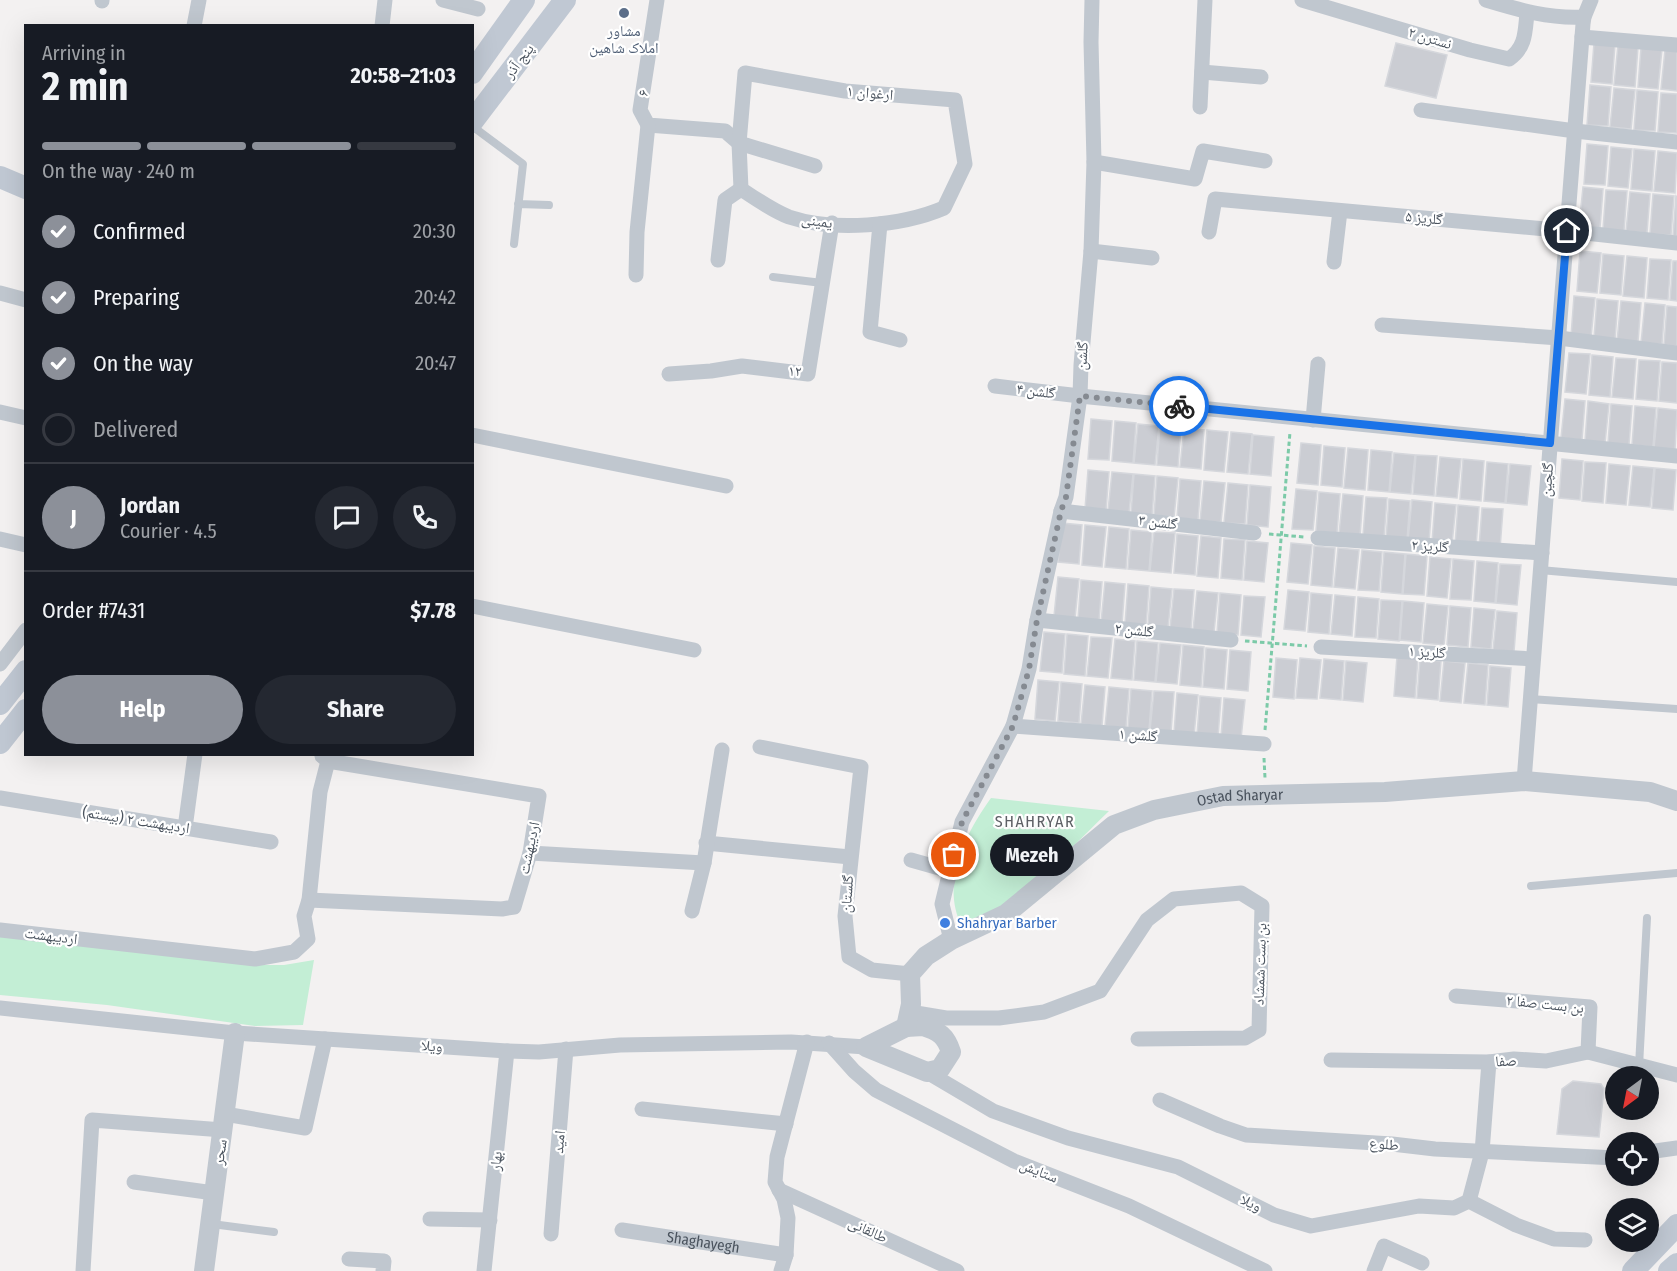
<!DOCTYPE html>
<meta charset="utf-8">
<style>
:root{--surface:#171b24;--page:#242831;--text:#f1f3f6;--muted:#9ea1a6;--line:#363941;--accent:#8c9099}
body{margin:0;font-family:"Fira Sans Condensed","Noto Naskh Arabic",sans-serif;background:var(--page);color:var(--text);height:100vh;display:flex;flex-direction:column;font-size:22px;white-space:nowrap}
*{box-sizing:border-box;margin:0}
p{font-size:20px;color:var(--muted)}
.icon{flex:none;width:33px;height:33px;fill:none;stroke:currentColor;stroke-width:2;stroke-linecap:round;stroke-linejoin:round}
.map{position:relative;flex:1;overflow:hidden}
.side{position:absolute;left:24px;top:24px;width:450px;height:732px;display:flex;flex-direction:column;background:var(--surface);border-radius:0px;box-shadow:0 6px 24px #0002}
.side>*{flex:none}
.needle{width:39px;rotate:212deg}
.controls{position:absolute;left:1605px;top:1066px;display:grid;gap:12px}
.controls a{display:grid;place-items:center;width:54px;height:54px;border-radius:50%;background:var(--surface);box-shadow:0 6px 24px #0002;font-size:30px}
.pin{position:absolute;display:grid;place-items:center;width:51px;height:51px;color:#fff;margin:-26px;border:3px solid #fff;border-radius:50%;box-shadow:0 2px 6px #0007}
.courier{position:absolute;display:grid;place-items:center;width:60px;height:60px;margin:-30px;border:4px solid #1a73e8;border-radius:50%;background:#fff;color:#222;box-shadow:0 2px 8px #0007}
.bubble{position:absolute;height:42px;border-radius:21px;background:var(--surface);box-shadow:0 6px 24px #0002;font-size:20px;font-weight:700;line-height:42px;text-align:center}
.overview em{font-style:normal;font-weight:700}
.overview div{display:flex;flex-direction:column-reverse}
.overview{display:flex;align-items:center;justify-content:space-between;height:102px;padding:0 18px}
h1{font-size:39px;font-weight:700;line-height:45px}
.bar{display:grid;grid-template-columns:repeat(4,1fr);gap:9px 6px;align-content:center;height:72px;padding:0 18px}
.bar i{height:8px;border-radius:4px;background:var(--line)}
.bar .current{background:var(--accent)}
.bar p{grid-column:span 4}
.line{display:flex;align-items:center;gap:15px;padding:0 18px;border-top:2px solid var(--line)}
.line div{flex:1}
.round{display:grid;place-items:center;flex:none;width:63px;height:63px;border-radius:32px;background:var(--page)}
ol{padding:0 18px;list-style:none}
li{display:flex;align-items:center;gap:18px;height:66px}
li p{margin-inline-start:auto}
li .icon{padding:6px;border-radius:50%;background:var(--accent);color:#fff;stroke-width:4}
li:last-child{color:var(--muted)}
li i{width:33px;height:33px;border:3px solid var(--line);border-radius:50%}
.cta{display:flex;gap:12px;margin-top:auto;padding:12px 18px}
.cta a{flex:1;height:69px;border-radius:36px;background:var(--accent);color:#fff;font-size:24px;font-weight:700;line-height:69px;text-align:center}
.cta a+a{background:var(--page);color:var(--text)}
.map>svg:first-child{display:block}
</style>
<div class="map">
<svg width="1677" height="1271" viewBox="0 0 1677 1271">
<rect width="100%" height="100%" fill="#f3f1f1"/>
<path fill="#c3eed5" d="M991 798 1109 811C1066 853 1018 905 962 927 940 883 965 834 991 798Z
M0 931 248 965H284L314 960 303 1025 255 1026 107 1005 0 995Z"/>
<path fill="#cbcdd3" stroke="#d5d7dc" stroke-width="1.5" d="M1396 43 1447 55 1436 98 1385 86Z
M1594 43 1615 44 1612 84 1591 82Z
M1618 45 1638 47 1635 87 1614 85Z
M1641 48 1662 49 1658 89 1638 87Z
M1665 50 1677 51V91L1661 89Z
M1590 85 1611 87 1608 126 1587 125Z
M1614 88 1635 90 1631 129 1610 127Z
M1637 90 1658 92 1655 131 1634 130Z
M1661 93 1677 94V133L1658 132Z
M1587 144 1608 146 1605 185 1584 184Z
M1611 147 1632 149 1628 188 1608 186Z
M1634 149 1655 151 1652 191 1631 189Z
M1658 151 1677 153 1675 193 1654 191Z
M1583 187 1603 189 1600 228 1579 226Z
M1606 190 1627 191 1624 231 1603 229Z
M1630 192 1650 194 1647 233 1626 231Z
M1653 194 1674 196 1671 235 1650 234Z
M1676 196 1677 197V236H1673Z
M1580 251 1601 253 1597 293 1577 291Z
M1603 254 1624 256 1621 295 1600 293Z
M1627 256 1647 258 1644 298 1623 296Z
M1650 259 1671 260 1668 300 1647 298Z
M1673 261H1677V301L1670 300Z
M1574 296 1595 298 1591 337 1571 336Z
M1597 299 1618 301 1615 340 1594 338Z
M1621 301 1641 303 1638 342 1617 341Z
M1645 303 1665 305 1662 344 1641 343Z
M1667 306 1677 307V346L1664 345Z
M1569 353 1590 354 1586 394 1565 392Z
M1592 355 1613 357 1610 397 1589 395Z
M1616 358 1636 359 1633 399 1612 397Z
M1639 360 1660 361 1657 401 1636 399Z
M1662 362 1677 363V403L1659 401Z
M1565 399 1585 401 1582 440 1561 438Z
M1588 401 1609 404 1605 443 1585 441Z
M1611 404 1632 406 1629 445 1608 443Z
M1635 406 1656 408 1653 447 1632 445Z
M1658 408 1677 410 1675 450 1654 448Z
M1091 419 1112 421 1109 460 1088 459Z
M1115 421 1136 423 1133 463 1112 461Z
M1138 424 1159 426 1155 465 1134 463Z
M1160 425 1181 427 1178 467 1157 465Z
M1184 428 1204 430 1201 469 1180 467Z
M1207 430 1228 432 1224 472 1204 470Z
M1231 432 1252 434 1248 474 1227 472Z
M1253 435 1274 437 1271 476 1250 474Z
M1301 443 1321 445 1318 485 1297 483Z
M1324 446 1345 448 1342 487 1321 485Z
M1348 448 1368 450 1365 490 1344 488Z
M1371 450 1392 452 1389 492 1368 490Z
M1394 453 1415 455 1411 494 1390 492Z
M1416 455 1437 456 1434 496 1413 494Z
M1440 457 1461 459 1457 498 1436 496Z
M1463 459 1484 461 1481 501 1460 499Z
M1562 459 1583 461 1580 500 1559 498Z
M1487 462 1508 464 1505 503 1484 501Z
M1585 462 1606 463 1603 503 1582 501Z
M1510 464 1531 466 1527 505 1506 503Z
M1609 464 1630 466 1626 505 1606 503Z
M1633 466 1654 468 1650 507 1629 505Z
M1655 468 1676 470 1673 510 1652 508Z
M1088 470 1109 472 1106 511 1085 509Z
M1112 472 1133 474 1129 513 1108 511Z
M1134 474 1155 476 1152 516 1131 514Z
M1157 476 1178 478 1174 517 1154 515Z
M1180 479 1201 481 1198 520 1177 518Z
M1204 481 1225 483 1221 522 1200 521Z
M1228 483 1248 485 1245 524 1224 523Z
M1250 485 1271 487 1268 527 1247 525Z
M1296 489 1317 491 1313 530 1292 529Z
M1319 492 1340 494 1337 533 1316 531Z
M1343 494 1363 496 1360 536 1339 534Z
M1366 497 1387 498 1384 538 1363 536Z
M1389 499 1410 501 1407 540 1386 538Z
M1412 500 1432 502 1429 542 1408 540Z
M1435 503 1456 505 1452 544 1432 542Z
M1458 505 1479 507 1476 547 1455 545Z
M1482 508 1503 509 1500 549 1479 547Z
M1062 523 1082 525 1079 564 1058 562Z
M1085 525 1106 527 1102 567 1082 565Z
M1109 527 1129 529 1126 569 1105 567Z
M1131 530 1152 532 1149 571 1128 569Z
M1154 532 1175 533 1171 573 1150 571Z
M1177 534 1198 536 1195 575 1174 573Z
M1201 536 1221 538 1218 578 1197 576Z
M1224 539 1245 540 1242 580 1221 578Z
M1247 541 1268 543 1264 582 1244 580Z
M1291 543 1312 545 1308 584 1287 582Z
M1314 546 1335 548 1332 587 1311 585Z
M1338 548 1359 550 1355 589 1334 587Z
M1362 550 1382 552 1379 591 1358 590Z
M1384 552 1405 554 1402 594 1381 592Z
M1406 554 1427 556 1424 595 1403 594Z
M1430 557 1451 559 1447 598 1427 596Z
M1453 559 1474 561 1471 600 1450 599Z
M1477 561 1498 563 1495 603 1474 601Z
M1500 564 1521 565 1517 605 1496 603Z
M1058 577 1079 579 1075 618 1054 616Z
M1081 580 1102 582 1099 621 1078 619Z
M1105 582 1125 584 1122 624 1101 622Z
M1128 584 1149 586 1146 626 1125 624Z
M1151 587 1172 589 1168 628 1148 626Z
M1174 589 1194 590 1191 630 1170 628Z
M1288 590 1309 592 1305 631 1284 629Z
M1197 591 1218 593 1214 632 1193 630Z
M1220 593 1241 595 1238 635 1217 633Z
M1311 593 1332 595 1329 634 1308 632Z
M1335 595 1355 597 1352 636 1331 634Z
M1244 596 1265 597 1261 637 1241 635Z
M1358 597 1379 599 1376 638 1355 637Z
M1381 600 1402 601 1399 641 1378 639Z
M1403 601 1424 603 1421 642 1400 640Z
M1427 604 1448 606 1444 645 1423 643Z
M1450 606 1471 608 1468 647 1447 645Z
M1474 608 1495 610 1491 649 1471 647Z
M1497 611 1517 613 1514 652 1493 650Z
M1044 632 1065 634 1062 673 1040 671Z
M1067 634 1088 636 1085 676 1064 674Z
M1091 637 1112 638 1108 678 1087 676Z
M1115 639 1135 641 1132 680 1111 678Z
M1137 641 1158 643 1155 682 1134 680Z
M1160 643 1181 645 1177 684 1156 682Z
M1183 645 1204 647 1201 687 1180 685Z
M1206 648 1227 650 1224 689 1203 687Z
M1230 650 1251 652 1248 691 1227 689Z
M1397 656 1418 658 1415 698 1394 696Z
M1276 658 1297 660 1294 699 1273 697Z
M1300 658 1321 660 1317 699 1296 698Z
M1324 659 1344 661 1341 700 1320 698Z
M1420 659 1441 661 1438 700 1417 698Z
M1346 661 1367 663 1363 702 1343 700Z
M1444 661 1465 663 1461 703 1440 701Z
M1468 663 1488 665 1485 705 1464 703Z
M1490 666 1511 668 1508 707 1487 705Z
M1038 680 1059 682 1055 721 1035 719Z
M1061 682 1082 684 1079 723 1058 721Z
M1085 685 1105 687 1102 726 1081 724Z
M1109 687 1129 689 1126 728 1105 726Z
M1131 689 1152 691 1149 730 1128 728Z
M1154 691 1174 692 1171 732 1150 730Z
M1177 693 1198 695 1194 735 1174 733Z
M1200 696 1221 698 1218 737 1197 735Z
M1224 698 1245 700 1241 739 1221 737Z
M1573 1081 1601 1084 1604 1089 1599 1137 1557 1134 1562 1089Z"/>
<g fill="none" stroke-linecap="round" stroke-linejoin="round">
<path stroke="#7ccaa8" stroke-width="3" stroke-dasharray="4.5 3" stroke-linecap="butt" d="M1269 534 1304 537
M1245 641 1307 646
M1265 730 1290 432
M1264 758 1265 778"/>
<path stroke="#c0c7cf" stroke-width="8" d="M472 126 523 164 514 244
M518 204 549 205
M773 277 822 283
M1540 570 1677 582
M1530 699 1677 709
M1531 886 1677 873
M1639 1066 1647 918
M212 1224 274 1232"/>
<g stroke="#c0c7cf" stroke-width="15">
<path d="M443 0 478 9"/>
<path d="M657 0 640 110 648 125 725 131 739 143 815 166"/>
<path d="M1302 0 1470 50 1509 59C1526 47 1525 32 1527 13"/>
<path d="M1486 0C1519 10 1550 19 1584 17"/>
<path d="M102 1V0"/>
<path d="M194 26 199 0"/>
<path d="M382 26 385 0"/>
<path d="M1582 37 1677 45"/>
<path d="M1202 72 1261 77"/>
<path d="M745 73 845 91 955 100 965 164 944 208C902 226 834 232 789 217 773 211 756 199 741 189L739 143Z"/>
<path d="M1200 107 1205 0"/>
<path d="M1421 110 1575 131 1677 142"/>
<path d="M1094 162 1195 179 1203 151 1265 161"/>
<path d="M880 224 870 332 900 340"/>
<path d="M1209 232 1215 199 1567 231 1677 243"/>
<path d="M1091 251 1152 258"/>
<path d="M718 260 725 200 741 189"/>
<path d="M1334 262 1340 211"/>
<path d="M636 275 637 232 648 125"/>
<path d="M0 293 26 300"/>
<path d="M1382 325 1559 338 1677 353"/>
<path d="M669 374 711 371 742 366 808 374 832 223"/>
<path d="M995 386 1080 396 1677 456"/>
<path d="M0 412 26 418"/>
<path d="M1313 420 1318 364"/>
<path d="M472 435 726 486"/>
<path d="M1061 511 1254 533"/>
<path d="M1318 538 1542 553"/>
<path d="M0 539 26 545"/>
<path d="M472 606 694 650"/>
<path d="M1037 620 1231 640"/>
<path d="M1321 647 1533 659"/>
<path d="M0 664 26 630"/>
<path d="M1013 726 1264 744"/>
<path d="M760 747 861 767 845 916 849 957 872 970 910 974"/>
<path d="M1524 781 1583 24 1584 17 1591 0"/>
<path d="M0 798 271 842"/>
<path d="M185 828 195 754"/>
<path d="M706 843 850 857"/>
<path d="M530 853 704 863"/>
<path d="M911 860 950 871"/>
<path d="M309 900 502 909 514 907 530 853 539 796 328 761 329 754"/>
<path d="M692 911 704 863 722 750"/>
<path d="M0 930 255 959 294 952 308 939 304 916 309 900 320 792 328 761 322 756"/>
<path d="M951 940 942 904 962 822 1013 726 1029 669 1037 620 1061 511 1066 497 1080 396 1081 365 1091 251 1094 162 1091 42 1092 0"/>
<path d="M1456 996 1590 1007 1588 1052"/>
<path d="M0 1008 235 1033 507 1051 539 1052 620 1045 791 1042 866 1047"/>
<path d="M910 1012 946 1018H999L1044 1012 1100 991 1147 920 1174 899 1241 893 1262 906 1259 1030 1245 1038 1138 1039"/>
<path d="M829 1043 854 1071 876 1090 1014 1161 1129 1206 1265 1271"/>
<path d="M1331 1060 1489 1062 1514 1059 1546 1061 1588 1052 1677 1075"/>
<path d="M927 1072 993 1111 1068 1138 1178 1167 1274 1215 1311 1226 1419 1206 1454 1208 1469 1201 1516 1225 1554 1239 1585 1240"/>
<path d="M1160 1100 1220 1126 1246 1135 1392 1144 1435 1149 1616 1158"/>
<path d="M642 1109 786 1124"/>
<path d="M225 1114 305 1128 325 1039"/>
<path d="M1648 1152 1677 1148"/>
<path d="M134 1182 214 1193"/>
<path d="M779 1190 957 1271"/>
<path d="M1469 1201 1482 1152 1489 1062"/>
<path d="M430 1219 490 1220"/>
<path id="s1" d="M622 1230 786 1255"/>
<path d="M551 1234 566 1049"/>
<path d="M349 1259 384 1261 383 1271"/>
<path d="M83 1271 92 1120 223 1130"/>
<path d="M484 1271 507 1051"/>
<path d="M781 1271 786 1255 788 1218 784 1199 775 1182 777 1157 807 1042"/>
<path d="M1374 1271 1384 1246 1422 1263"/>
</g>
<g stroke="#c0c7cf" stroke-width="20">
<path d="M923 1026C939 1031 946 1036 951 1052L940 1069 927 1072 866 1047 906 1027Z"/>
<path id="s2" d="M906 1027 911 1004 910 974 926 956 951 940 1006 914 1114 825 1154 810 1223 796 1385 792 1524 781 1650 792 1677 801"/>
<path d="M204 1271 235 1033"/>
</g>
<path stroke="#c0c8d3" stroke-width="22" d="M472 73 524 0
M472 122 565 0
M0 177 26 188
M0 704 26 671
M0 743 26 710
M1633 1271 1677 1225
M1669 1271 1677 1264"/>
</g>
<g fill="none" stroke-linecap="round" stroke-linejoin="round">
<path stroke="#858a91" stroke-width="6" stroke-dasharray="0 10.8" d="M954 855 962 822 1013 726 1029 669 1037 620 1061 511 1066 497 1080 396 1179 406"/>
<path stroke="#1a73e8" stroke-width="8" d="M1179 406 1550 443 1567 231"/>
</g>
<circle fill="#5c6f8a" stroke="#fff" stroke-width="2" cx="624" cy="13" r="6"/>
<circle fill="#3f7fe0" stroke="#fff" stroke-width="2" cx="945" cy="923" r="6"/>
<g text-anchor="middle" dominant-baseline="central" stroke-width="4.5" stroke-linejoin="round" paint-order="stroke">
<g font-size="15" fill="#4e5e75" stroke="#fff">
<text x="624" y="31">مشاور<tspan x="624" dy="17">املاک شاهین</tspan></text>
</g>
<g font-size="15" fill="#4a535e" stroke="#fff">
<text transform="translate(1430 38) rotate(17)">نسترن ۲</text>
<text transform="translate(519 61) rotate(-53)">پنج آذر</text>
<text transform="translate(643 93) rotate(-81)">۶</text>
<text transform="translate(870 93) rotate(5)">ارغوان ۱</text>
<text transform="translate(1424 218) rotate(5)">گلریز ۵</text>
<text transform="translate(817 221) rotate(8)">یمینی</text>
<text transform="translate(1082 356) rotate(-87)">گلشن</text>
<text transform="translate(795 371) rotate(2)">۱۲</text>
<text transform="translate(1036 391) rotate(7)">گلشن ۴</text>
<text transform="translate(1547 480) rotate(-86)">گلچین</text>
<text transform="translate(1158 522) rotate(7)">گلشن ۳</text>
<text transform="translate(1430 546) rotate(4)">گلریز ۲</text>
<text transform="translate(1134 630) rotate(6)">گلشن ۲</text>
<text transform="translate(1427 652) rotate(3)">گلریز ۱</text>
<text transform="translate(1138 735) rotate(4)">گلشن ۱</text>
<text stroke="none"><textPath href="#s2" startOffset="438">Ostad Sharyar</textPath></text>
<text transform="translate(136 820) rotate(9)">اردیبهشت ۲ (بیستم)</text>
<text transform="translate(529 848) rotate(-78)">اردیبهشت</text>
<text transform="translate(847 894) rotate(-86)">گلستان</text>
<text transform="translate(51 936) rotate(7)">اردیبهشت</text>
<text transform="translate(1260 964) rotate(-88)">بن بست شمشاد</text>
<text transform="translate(1545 1004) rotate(6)">بن بست صفا ۲</text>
<text transform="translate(432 1046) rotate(4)">ویلا</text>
<text transform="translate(1506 1061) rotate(-3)">صفا</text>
<text transform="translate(559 1142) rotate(-85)">امید</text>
<text transform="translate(1384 1144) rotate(5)">طلوع</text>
<text transform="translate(220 1152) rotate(-82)">سحر</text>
<text transform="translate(496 1161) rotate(-84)">بهار</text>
<text transform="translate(1039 1171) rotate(22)">ستایش</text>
<text transform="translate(1251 1203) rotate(26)">ویلا</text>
<text transform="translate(868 1230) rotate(25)">طالقانی</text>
<text stroke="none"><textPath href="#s1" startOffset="82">Shaghayegh</textPath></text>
</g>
<g font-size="15" fill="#366cbe" stroke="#fff" text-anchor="start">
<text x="957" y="923">Shahryar Barber</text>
</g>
<g font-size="16" letter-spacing="1.5" fill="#5e6166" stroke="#fff">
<text x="1035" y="821">SHAHRYAR</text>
</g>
</g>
</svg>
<div class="controls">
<a><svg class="needle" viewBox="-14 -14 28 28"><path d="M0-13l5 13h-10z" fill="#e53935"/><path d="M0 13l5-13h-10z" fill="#9ea1a6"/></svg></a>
<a><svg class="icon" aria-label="locate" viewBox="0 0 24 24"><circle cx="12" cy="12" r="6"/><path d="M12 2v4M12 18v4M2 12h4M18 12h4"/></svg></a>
<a><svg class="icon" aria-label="layers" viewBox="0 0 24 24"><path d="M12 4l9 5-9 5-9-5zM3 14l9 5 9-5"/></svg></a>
</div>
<div class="pin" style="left:954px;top:855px;background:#ea580c"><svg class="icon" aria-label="bag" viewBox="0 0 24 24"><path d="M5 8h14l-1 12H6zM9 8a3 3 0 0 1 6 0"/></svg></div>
<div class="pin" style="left:1567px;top:231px;background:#1f2937"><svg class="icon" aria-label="home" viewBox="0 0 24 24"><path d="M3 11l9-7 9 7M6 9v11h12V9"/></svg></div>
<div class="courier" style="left:1179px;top:406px"><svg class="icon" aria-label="bike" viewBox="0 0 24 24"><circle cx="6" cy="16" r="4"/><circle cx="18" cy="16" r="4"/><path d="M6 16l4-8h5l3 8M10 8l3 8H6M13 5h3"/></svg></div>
<div class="bubble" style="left:990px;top:834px;width:84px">Mezeh</div>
<section class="side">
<div class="overview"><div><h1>2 min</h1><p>Arriving in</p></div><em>20:58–21:03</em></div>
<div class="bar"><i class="current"></i><i class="current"></i><i class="current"></i><i></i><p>On the way · 240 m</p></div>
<ol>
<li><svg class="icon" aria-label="check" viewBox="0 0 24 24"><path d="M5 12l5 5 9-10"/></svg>Confirmed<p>20:30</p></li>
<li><svg class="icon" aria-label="check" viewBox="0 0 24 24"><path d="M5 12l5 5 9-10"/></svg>Preparing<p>20:42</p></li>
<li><svg class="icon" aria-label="check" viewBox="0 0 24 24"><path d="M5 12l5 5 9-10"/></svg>On the way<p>20:47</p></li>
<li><i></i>Delivered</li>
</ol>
<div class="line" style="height:108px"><b class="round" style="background:var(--accent);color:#fff">J</b><div><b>Jordan</b><p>Courier · 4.5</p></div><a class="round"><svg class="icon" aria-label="chat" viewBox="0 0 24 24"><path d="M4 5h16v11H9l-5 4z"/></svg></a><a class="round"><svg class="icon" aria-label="phone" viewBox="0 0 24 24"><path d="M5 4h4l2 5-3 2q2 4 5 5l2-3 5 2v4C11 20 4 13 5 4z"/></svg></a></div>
<div class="line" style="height:78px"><div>Order #7431</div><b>$7.78</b></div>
<div class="cta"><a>Help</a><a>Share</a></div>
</section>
</div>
